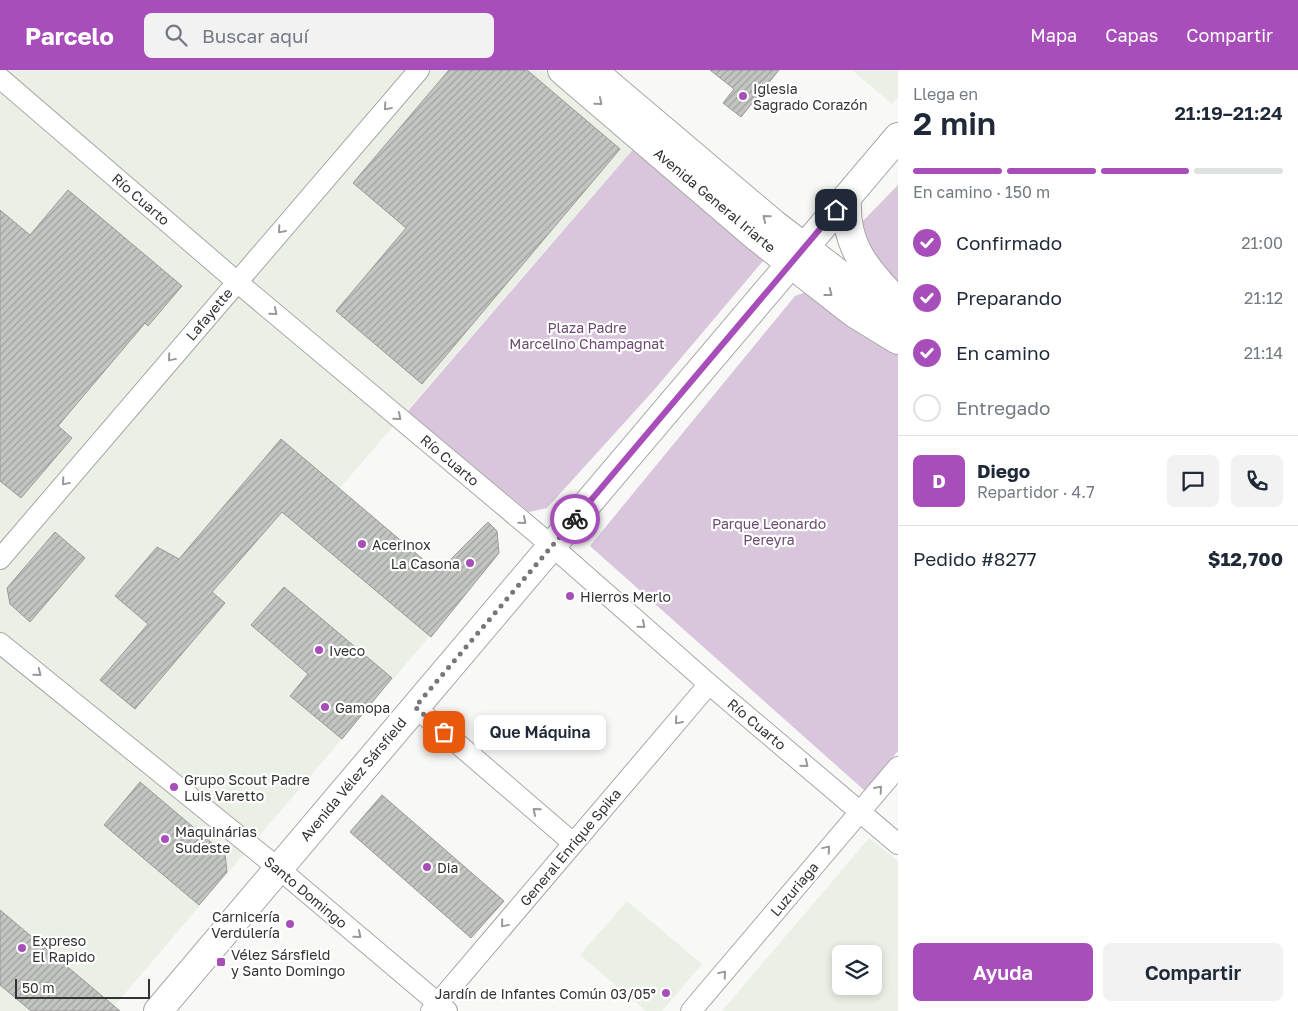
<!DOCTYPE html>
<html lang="es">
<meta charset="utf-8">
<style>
:root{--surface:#fff;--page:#f2f2f3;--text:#1f2937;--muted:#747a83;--line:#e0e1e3;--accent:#a84eba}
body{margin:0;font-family:"Golos Text",sans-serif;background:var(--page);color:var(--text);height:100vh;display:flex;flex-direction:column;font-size:19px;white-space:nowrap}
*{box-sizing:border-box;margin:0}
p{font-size:16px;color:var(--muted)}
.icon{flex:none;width:28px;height:28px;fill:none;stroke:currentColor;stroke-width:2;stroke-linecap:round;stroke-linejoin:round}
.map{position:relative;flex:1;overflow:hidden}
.drawer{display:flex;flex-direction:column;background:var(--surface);width:400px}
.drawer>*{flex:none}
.tools{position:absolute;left:832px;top:875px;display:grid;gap:10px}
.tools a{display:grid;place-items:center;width:50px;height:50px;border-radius:8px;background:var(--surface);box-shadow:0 2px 8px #0003;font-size:25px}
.scale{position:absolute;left:15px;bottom:12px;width:135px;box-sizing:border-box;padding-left:5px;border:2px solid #333432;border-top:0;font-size:14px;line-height:18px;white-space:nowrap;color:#333432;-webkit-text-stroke:4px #fff;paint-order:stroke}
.pin{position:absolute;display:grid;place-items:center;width:42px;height:42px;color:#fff;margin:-21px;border-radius:10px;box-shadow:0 2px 8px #0006}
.courier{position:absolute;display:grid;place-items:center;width:50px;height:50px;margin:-25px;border:4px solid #a84eba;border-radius:50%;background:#fff;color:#222;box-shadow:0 1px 6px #0007}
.bubble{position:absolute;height:35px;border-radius:8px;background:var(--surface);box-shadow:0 2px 8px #0003;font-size:16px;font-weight:600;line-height:35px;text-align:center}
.overview em{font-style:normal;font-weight:600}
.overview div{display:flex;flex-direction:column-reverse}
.overview{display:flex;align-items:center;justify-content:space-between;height:85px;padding:0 15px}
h1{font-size:32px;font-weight:600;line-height:38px}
.bar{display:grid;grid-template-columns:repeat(4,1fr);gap:8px 5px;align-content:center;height:60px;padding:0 15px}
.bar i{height:6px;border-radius:4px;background:var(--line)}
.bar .active{background:var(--accent)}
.bar p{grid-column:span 4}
.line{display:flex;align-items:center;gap:12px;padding:0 15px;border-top:1px solid var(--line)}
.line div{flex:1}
.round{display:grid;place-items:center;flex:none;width:52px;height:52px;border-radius:8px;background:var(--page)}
ol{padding:0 15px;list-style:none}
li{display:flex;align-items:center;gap:15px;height:55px}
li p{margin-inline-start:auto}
li .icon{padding:5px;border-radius:50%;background:var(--accent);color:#fff;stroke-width:4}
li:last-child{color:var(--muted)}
li i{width:28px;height:28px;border:2px solid var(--line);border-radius:50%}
.action{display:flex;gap:10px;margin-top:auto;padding:10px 15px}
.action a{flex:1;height:58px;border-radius:8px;background:var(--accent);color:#fff;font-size:20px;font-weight:600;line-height:58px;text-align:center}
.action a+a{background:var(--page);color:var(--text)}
header{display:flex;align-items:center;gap:30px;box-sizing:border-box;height:70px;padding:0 25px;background:var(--accent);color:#fff}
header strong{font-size:24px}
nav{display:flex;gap:28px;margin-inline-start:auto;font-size:18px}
.search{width:350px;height:45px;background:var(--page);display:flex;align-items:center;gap:12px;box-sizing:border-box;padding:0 18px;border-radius:8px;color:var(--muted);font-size:19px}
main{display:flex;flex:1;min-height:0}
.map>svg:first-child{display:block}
</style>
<header>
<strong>Parcelo</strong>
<div class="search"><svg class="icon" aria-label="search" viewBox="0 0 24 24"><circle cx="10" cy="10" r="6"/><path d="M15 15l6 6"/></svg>Buscar aquí</div>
<nav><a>Mapa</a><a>Capas</a><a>Compartir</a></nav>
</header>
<main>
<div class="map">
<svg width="898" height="941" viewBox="0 0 898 941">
<defs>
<pattern id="building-hatch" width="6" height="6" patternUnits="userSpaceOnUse" patternTransform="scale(1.25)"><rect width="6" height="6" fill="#c3c5c2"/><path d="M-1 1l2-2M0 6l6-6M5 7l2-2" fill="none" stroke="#9fa19e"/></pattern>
</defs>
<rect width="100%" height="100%" fill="#f8f9f6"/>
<path fill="#ebf0e6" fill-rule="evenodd" d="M0 0H543L636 76 339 419 464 526 110 941H0Z
M852 0H898V27L892 34Z
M869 768 898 791V941H722ZM841 884H874V916H841Z
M627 831 702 894 662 941H646L580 885Z"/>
<path fill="#d9c6dc" d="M636 76 768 185 654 320 547 438 529 442 407 342Z
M898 115V225L859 165 862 152Z
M812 220 898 284V681L865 721 590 476 795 226Z"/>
<path fill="url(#building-hatch)" stroke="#9a9b99" d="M449 0H527L620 79 422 314 336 241 406 158 353 113Z
M710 0H779L741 47 723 33 734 19Z
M68 120 182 216 148 256 145 253 58 356 72 368 21 428 0 411V140L30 165Z
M281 369 438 502 488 452 497 461 499 483 431 567 282 442 212 522 225 533 135 639 100 610 148 554 115 526 157 477 179 489Z
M55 462 85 488 30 552 10 534 7 518Z
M284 517 392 608 342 669 290 626 308 604 251 555Z
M140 712 225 784 227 802 199 835 104 755Z
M382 725 504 831 471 868 350 762Z
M0 840 120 941H31L0 915Z"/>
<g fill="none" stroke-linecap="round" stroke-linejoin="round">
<defs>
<path id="minor" d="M0 8 236 211 552 476 709 614 898 774
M0 489 419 0
M0 573 278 798 447 941
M415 637 573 773
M431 941 709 614
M691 941 898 697"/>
<path id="secondary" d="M562 0 758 168 854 243 898 270
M592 0 774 154 898 249
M847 127C844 177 866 198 898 233
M158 941 898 67"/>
</defs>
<use href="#minor" stroke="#a7a8a6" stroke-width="22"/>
<use href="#secondary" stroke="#a7a8a6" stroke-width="30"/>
<use href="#minor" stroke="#fff" stroke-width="20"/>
<use href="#secondary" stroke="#fff" stroke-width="28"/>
</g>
<defs><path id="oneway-chevron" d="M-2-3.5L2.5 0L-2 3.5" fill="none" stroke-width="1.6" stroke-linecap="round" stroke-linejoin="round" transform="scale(1.25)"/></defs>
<g stroke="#999a98">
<use href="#oneway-chevron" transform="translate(599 32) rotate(40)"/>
<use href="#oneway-chevron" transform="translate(387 37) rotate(131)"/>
<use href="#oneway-chevron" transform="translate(766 148) rotate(-140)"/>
<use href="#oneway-chevron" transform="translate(281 160) rotate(131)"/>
<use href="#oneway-chevron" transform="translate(829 223) rotate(38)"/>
<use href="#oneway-chevron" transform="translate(274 242) rotate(40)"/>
<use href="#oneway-chevron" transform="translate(171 288) rotate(130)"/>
<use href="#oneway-chevron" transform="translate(398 347) rotate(40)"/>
<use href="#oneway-chevron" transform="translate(65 412) rotate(130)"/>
<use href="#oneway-chevron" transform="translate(523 451) rotate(40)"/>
<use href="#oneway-chevron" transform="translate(642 555) rotate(41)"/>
<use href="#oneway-chevron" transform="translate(38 603) rotate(39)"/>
<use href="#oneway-chevron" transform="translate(678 651) rotate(131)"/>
<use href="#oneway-chevron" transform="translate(805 694) rotate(40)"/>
<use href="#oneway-chevron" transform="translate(879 719) rotate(-49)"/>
<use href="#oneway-chevron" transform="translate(536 741) rotate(-139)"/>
<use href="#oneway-chevron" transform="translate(827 779) rotate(-50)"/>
<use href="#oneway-chevron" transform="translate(504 854) rotate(130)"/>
<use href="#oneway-chevron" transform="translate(358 865) rotate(40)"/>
<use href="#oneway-chevron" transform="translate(723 904) rotate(-50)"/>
</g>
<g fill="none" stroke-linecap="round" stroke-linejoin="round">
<path stroke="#787977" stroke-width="5" stroke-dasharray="0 9" d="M444 662 415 637 575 449"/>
<path stroke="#a84eba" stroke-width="6" d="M575 449 836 140"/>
</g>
<g fill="#a84eba" stroke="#fff" stroke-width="2">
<circle cx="743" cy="26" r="5"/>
<circle cx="362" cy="474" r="5"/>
<circle cx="470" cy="493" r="5"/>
<circle cx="570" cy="526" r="5"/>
<circle cx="319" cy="580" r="5"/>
<circle cx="325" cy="637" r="5"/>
<circle cx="174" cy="717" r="5"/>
<circle cx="165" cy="769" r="5"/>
<circle cx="427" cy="797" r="5"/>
<circle cx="290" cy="854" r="5"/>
<circle cx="22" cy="878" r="5"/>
<rect x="216" y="887" width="10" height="10" rx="2.5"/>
<circle cx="666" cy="923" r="5"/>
</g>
<g text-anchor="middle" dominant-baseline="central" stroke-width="4.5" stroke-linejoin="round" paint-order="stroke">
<g font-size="14" fill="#333432" stroke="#fff" text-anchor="start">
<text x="753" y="18">Iglesia<tspan x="753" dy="16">Sagrado Corazón</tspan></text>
<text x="372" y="474">Acerinox</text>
<text x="460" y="493" text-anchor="end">La Casona</text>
<text x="580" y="526">Hierros Merlo</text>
<text x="329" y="580">Iveco</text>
<text x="335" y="637">Gamopa</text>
<text x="184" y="709">Grupo Scout Padre<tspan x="184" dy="16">Luis Varetto</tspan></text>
<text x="175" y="761">Maquinárias<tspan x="175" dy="16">Sudeste</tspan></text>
<text x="437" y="797">Dia</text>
<text x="280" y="846" text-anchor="end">Carnicería<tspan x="280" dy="16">Verdulería</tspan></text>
<text x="32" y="870">Expreso<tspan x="32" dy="16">El Rapido</tspan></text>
<text x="231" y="884">Vélez Sársfield<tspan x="231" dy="16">y Santo Domingo</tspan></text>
<text x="656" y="923" text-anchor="end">Jardín de Infantes Común 03/05°</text>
</g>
<g font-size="14" fill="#333432" stroke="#fff">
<text transform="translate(141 129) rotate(41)">Río Cuarto</text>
<text transform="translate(715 130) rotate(40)">Avenida General Iriarte</text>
<text transform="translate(209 244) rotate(-50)">Lafayette</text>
<text transform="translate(450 390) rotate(40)">Río Cuarto</text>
<text transform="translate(757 654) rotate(40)">Río Cuarto</text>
<text transform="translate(353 709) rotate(-50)">Avenida Vélez Sársfield</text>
<text transform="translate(570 777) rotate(-50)">General Enrique Spika</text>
<text transform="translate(794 819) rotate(-50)">Luzuriaga</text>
<text transform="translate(306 822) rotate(40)">Santo Domingo</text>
</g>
<g font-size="14" fill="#6b4971" stroke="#fff">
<text x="587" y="257">Plaza Padre<tspan x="587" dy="16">Marcelino Champagnat</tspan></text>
<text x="769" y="453">Parque Leonardo<tspan x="769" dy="16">Pereyra</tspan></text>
</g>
</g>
</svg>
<div class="tools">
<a><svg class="icon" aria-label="layers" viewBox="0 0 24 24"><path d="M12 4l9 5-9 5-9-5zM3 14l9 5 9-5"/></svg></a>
</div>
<div class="scale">50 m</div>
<div class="pin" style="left:444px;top:662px;background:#ea580c"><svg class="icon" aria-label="bag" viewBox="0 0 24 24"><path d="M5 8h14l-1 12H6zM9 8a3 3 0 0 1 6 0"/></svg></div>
<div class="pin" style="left:836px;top:140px;background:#1f2937"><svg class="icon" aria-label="home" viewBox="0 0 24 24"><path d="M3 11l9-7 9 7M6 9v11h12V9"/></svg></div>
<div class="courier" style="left:575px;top:449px"><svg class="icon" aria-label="bike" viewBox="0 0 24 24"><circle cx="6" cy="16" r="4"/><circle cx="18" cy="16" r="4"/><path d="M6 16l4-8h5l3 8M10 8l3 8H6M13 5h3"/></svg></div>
<div class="bubble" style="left:474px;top:645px;width:132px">Que Máquina</div>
</div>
<section class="drawer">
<div class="overview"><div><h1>2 min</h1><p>Llega en</p></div><em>21:19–21:24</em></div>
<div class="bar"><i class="active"></i><i class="active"></i><i class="active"></i><i></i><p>En camino · 150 m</p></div>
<ol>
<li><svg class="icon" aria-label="check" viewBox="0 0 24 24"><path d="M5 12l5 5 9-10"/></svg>Confirmado<p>21:00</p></li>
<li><svg class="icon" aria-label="check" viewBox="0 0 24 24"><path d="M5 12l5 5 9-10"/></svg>Preparando<p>21:12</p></li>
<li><svg class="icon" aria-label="check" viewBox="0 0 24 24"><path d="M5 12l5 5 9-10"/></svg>En camino<p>21:14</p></li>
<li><i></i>Entregado</li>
</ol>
<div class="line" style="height:90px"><b class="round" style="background:var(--accent);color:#fff">D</b><div><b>Diego</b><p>Repartidor · 4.7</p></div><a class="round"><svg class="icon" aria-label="chat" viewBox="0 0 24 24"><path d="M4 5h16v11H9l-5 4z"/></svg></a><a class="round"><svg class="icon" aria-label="phone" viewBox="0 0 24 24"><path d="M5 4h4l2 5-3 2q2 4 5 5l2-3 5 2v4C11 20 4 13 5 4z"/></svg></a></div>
<div class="line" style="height:65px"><div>Pedido #8277</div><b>$12,700</b></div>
<div class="action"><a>Ayuda</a><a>Compartir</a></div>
</section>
</main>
